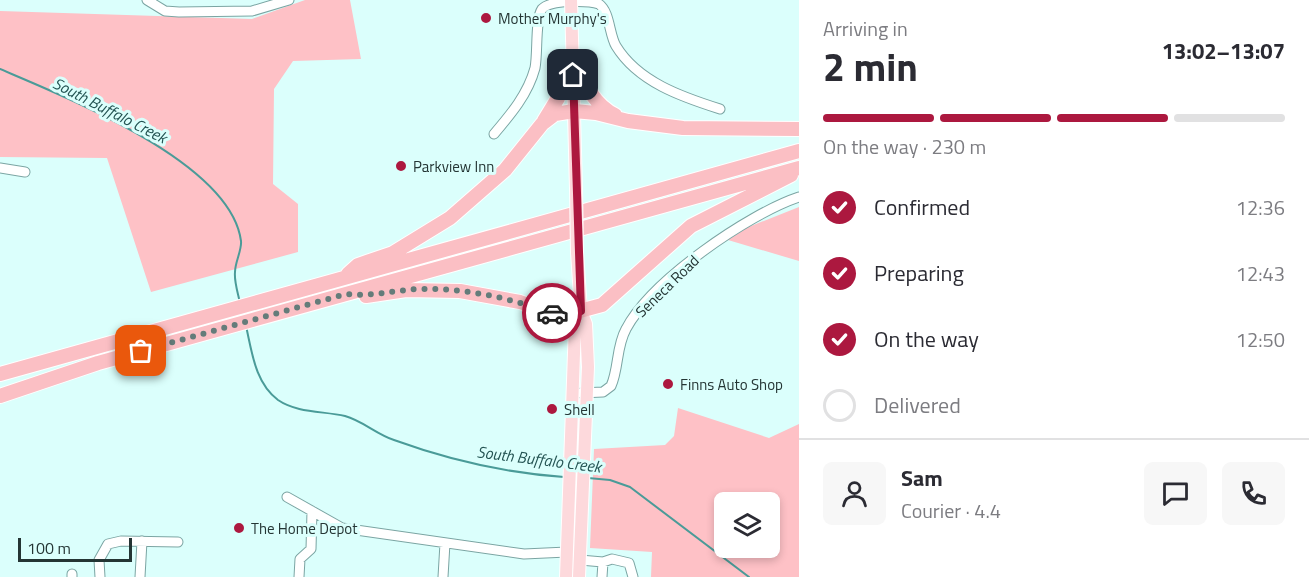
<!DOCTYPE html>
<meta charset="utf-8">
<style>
:root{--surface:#fff;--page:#f7f7f7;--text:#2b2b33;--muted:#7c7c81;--line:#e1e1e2;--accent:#ac183f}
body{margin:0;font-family:"Titillium Web",sans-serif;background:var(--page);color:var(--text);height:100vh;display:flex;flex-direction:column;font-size:22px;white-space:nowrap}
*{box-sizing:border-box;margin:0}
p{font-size:20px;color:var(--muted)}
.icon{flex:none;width:33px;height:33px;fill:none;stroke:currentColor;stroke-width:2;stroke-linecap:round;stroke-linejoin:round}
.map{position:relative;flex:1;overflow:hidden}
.side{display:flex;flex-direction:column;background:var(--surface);width:510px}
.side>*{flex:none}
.buttons{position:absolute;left:714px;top:492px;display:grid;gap:12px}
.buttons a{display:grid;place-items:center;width:66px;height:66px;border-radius:9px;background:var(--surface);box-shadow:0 3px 9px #0003;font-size:30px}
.scale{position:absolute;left:18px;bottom:15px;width:114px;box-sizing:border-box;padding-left:6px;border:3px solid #243534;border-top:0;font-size:16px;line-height:21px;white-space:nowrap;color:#243534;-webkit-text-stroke:4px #dbfffc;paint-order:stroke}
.pin{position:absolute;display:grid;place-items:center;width:51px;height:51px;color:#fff;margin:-26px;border-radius:12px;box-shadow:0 3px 9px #0006}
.courier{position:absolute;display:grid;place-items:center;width:60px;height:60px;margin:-30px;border:4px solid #ac183f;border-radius:50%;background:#fff;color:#222;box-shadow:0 2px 8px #0007}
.summary em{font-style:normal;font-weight:700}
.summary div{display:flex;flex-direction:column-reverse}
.summary{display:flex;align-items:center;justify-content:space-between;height:102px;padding:0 24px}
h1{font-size:39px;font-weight:700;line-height:45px}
.bar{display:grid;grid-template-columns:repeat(4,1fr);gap:9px 6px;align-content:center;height:72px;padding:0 24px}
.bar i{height:8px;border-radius:4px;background:var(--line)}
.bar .selected{background:var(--accent)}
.bar p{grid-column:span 4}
.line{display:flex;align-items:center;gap:15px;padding:0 24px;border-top:2px solid var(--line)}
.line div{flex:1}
.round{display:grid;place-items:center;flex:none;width:63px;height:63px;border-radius:9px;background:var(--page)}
ol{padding:0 24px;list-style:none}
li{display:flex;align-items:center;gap:18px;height:66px}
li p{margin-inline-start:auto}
li .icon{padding:6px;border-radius:50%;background:var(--accent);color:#fff;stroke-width:4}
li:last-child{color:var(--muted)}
li i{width:33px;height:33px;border:3px solid var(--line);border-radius:50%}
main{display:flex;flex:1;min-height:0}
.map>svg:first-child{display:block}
</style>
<main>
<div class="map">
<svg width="799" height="577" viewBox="0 0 799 577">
<rect width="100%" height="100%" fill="#dbfffc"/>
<path fill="#fec1c6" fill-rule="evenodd" d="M305 0H350L361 59 293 61 274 89 273 184 298 204V252L151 292 107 158 0 157V11L252 19Z
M799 207V261L728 240 746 228Z
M678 408 769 438 799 424V577H651L652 552 590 548 594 449 665 445 674 436ZM724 502H770V548H724Z"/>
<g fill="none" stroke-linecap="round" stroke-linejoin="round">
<path stroke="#4a9b98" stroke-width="2" d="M0 69C65 97 231 162 241 241 242 250 235 262 235 272 234 282 238 293 240 303
M246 326C252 352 255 383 278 400 297 413 323 411 345 416 363 421 376 434 394 440 449 460 506 473 564 477
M588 478 610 480 630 487 749 577"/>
<defs>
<path id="minor" d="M147 0 165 11 179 12 252 11 289 0
M494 134C511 114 528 94 535 68 538 53 535 19 542 9 550 0 587 0 599 4 610 12 609 34 616 46 638 82 682 97 720 109
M0 168 25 172
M581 393 603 392 611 386C619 368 616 347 626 329 651 281 748 214 799 197
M287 497 342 528 524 554 567 552
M580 560 603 562 602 577
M603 562 612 559 629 563 633 577
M72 577V574
M100 577 99 560 108 544 121 541 178 542
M140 577 142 541
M299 577 300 559 311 549 312 511
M443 577 445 543"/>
<path id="major" d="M571 0 576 189
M577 252 581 311 586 324 588 367 579 577
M566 577 575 325 581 311"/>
<path id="highway" d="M572 57C583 79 592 104 615 115
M544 121 558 98 572 57
M348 274 358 265 393 253 450 218 505 170 542 124 555 114 574 111 596 113 628 121 683 128 799 129
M366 296 406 290 460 291 520 302 561 316 602 305 691 226 791 175
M0 374 799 151
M0 396 98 363 799 168"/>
</defs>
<use href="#minor" stroke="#7ba5a3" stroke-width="11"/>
<use href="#major" stroke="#fff" stroke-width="14"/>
<use href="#highway" stroke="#fff" stroke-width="16"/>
<use href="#minor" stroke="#fff" stroke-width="9"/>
<use href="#major" stroke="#fdd9dc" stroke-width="12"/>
<use href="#highway" stroke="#fbbfc4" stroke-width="14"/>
<defs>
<path id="major-bridge" d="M576 189 577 252"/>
</defs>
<use href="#major-bridge" stroke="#fff" stroke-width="14" stroke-linecap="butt"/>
<use href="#major-bridge" stroke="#fdd9dc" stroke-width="12"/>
</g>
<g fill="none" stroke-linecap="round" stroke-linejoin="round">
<path stroke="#647c7a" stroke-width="6" stroke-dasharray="0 10.8" d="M141 351 346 294C372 297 394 290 420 289 466 288 509 298 552 313"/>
<path stroke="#ac183f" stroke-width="8" d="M552 313 561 316 581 311 573 75"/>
</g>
<g fill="#ac183f" stroke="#dbfffc" stroke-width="2">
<circle cx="486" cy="18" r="6"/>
<circle cx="401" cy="166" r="6"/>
<circle cx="668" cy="384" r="6"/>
<circle cx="552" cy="409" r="6"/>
<circle cx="239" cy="528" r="6"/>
</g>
<g text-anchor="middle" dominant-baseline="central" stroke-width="6" stroke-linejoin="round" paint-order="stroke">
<g font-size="15" fill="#243534" stroke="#dbfffc" text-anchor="start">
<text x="498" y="18">Mother Murphy's</text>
<text x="413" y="166">Parkview Inn</text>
<text x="680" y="384">Finns Auto Shop</text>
<text x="564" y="409">Shell</text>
<text x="251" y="528">The Home Depot</text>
</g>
<g font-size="15" fill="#243534" stroke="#dbfffc">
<text transform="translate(667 286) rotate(-44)">Seneca Road</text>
</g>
<g font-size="16" font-style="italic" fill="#245453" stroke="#dbfffc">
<text transform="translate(110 110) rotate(27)">South Buffalo Creek</text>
<text transform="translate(539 459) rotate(7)">South Buffalo Creek</text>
</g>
</g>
</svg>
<div class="buttons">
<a><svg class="icon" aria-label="layers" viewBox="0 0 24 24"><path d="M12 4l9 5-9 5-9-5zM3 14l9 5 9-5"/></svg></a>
</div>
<div class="scale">100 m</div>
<div class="pin" style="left:141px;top:351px;background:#ea580c"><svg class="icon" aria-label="bag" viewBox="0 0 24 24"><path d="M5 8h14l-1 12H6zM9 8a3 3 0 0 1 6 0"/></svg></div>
<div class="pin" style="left:573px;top:75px;background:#1f2937"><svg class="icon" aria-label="home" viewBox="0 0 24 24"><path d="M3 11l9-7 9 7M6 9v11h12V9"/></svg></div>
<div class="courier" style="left:552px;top:313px"><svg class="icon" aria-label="car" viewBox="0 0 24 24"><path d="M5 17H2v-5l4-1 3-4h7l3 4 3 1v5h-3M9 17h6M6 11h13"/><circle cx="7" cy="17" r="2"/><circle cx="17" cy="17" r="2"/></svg></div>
</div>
<section class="side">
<div class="summary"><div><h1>2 min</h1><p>Arriving in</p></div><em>13:02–13:07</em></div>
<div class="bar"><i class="selected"></i><i class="selected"></i><i class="selected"></i><i></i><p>On the way · 230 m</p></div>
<ol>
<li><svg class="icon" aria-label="check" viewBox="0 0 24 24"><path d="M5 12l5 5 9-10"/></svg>Confirmed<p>12:36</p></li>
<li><svg class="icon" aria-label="check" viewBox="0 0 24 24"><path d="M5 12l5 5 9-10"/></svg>Preparing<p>12:43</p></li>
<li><svg class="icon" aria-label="check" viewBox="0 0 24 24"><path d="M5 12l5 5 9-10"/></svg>On the way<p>12:50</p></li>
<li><i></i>Delivered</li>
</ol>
<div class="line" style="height:108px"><a class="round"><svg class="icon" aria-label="person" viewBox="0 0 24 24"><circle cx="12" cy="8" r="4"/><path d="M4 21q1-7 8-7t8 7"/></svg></a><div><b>Sam</b><p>Courier · 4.4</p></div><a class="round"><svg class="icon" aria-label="chat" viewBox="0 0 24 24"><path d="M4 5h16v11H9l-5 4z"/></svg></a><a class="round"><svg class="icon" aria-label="phone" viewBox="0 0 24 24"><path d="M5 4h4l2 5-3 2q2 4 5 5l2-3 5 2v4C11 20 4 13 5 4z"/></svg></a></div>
</section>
</main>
